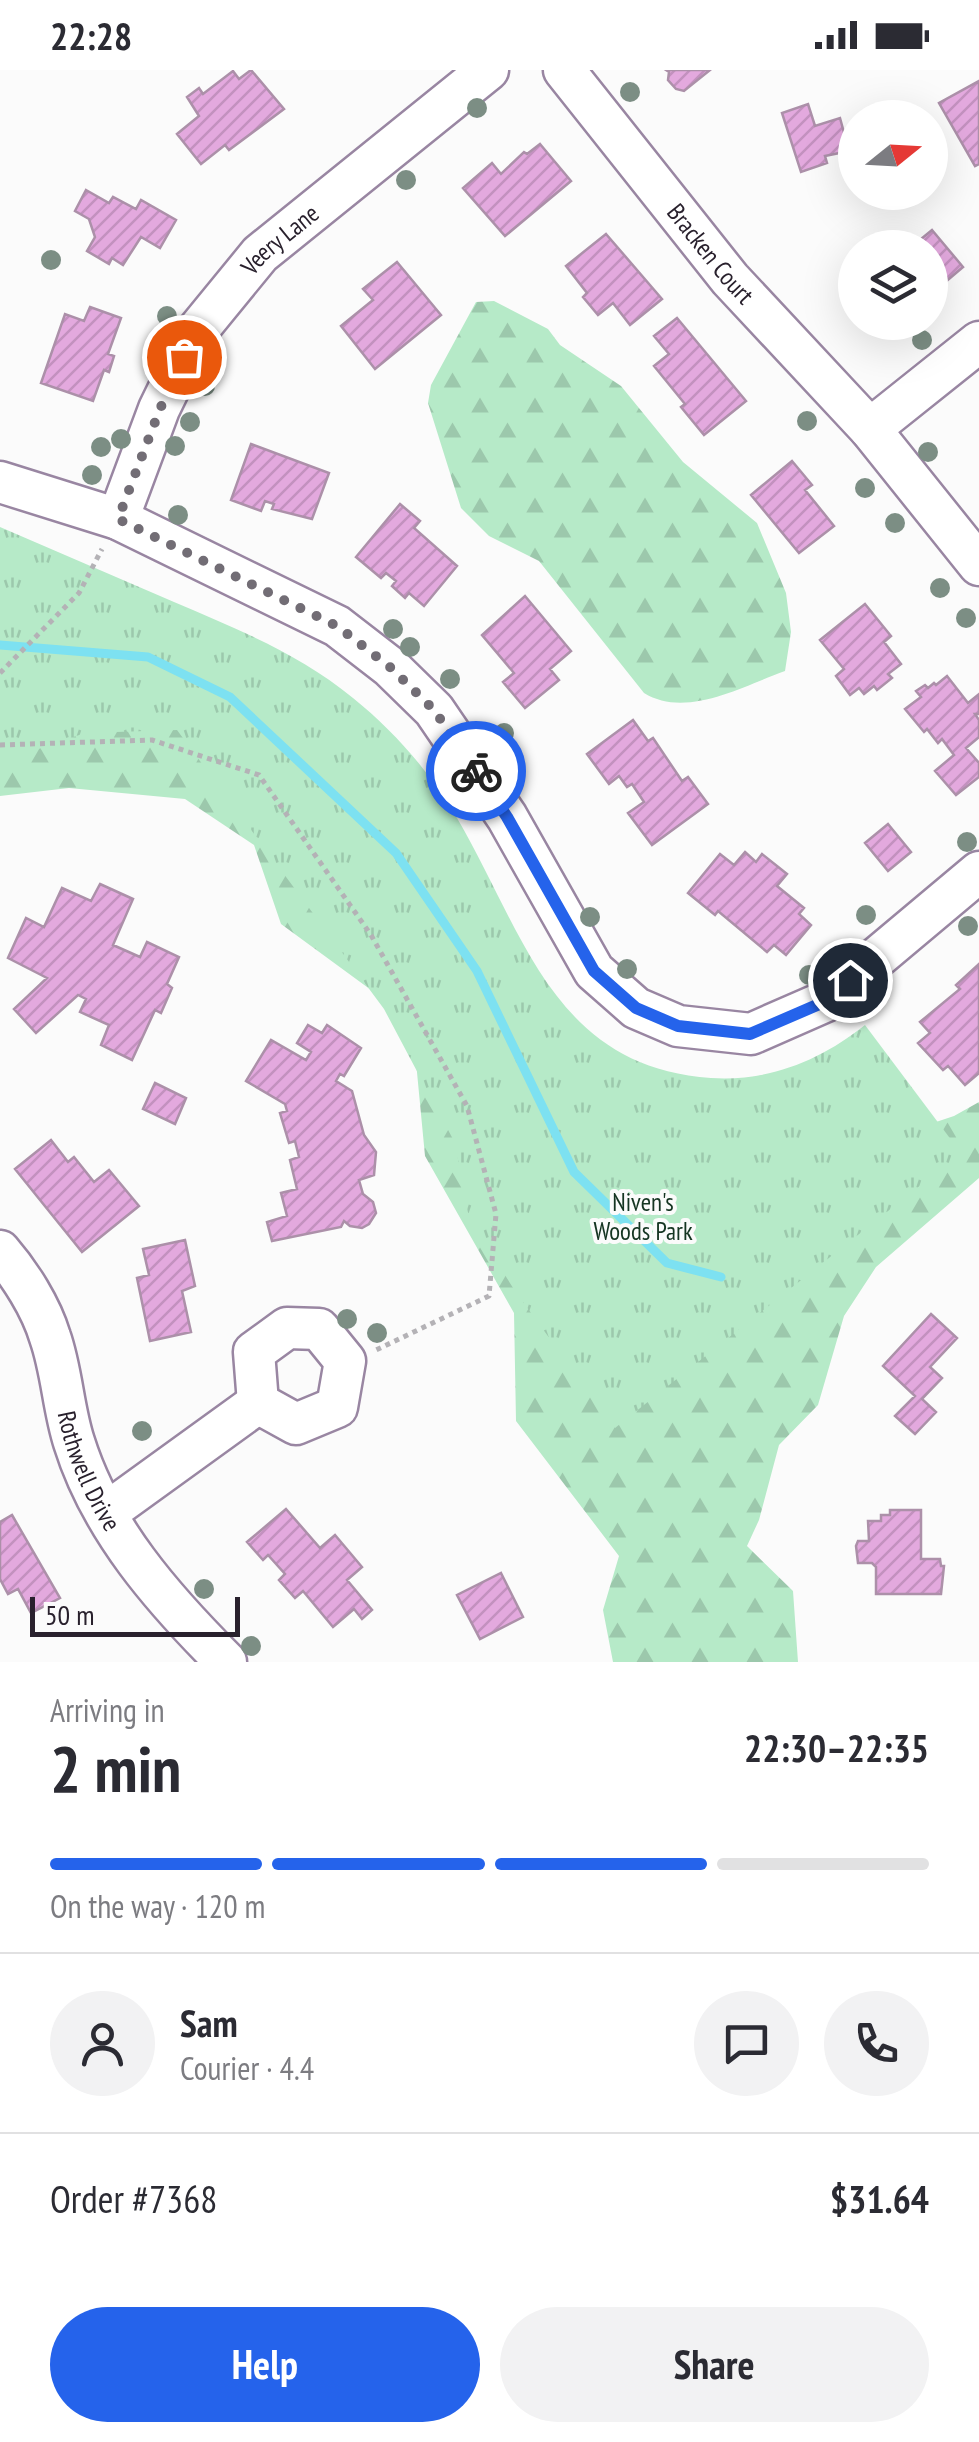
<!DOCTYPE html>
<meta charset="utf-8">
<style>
:root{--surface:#fff;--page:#f2f2f3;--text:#2b2b33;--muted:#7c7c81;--line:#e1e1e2;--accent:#2563eb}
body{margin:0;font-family:"PT Sans Narrow",sans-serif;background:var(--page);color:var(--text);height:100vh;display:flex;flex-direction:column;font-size:38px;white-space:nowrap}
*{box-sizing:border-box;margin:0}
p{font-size:32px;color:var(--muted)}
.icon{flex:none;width:55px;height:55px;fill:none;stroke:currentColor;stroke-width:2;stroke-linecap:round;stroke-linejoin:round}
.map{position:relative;height:1592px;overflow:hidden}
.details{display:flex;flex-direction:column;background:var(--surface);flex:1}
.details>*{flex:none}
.needle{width:65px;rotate:72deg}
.tools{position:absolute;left:838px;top:30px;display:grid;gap:20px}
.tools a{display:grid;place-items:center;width:110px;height:110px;border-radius:50%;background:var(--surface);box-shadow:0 10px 40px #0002;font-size:50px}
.scale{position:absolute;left:30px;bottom:25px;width:210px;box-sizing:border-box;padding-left:10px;border:5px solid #29212d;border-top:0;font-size:28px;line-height:35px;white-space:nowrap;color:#29212d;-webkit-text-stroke:8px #fbfbfb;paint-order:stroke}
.pin{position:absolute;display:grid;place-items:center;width:85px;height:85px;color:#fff;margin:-42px;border:5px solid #fff;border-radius:50%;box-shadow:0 2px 10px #0007}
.courier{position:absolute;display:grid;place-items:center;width:100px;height:100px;margin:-50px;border:8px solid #2563eb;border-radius:50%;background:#fff;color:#222;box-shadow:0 2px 12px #0007}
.head em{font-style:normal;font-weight:700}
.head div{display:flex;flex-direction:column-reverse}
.head{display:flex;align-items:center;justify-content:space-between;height:170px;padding:0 50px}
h1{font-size:65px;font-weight:700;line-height:75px}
.bar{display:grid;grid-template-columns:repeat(4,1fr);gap:15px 10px;align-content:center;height:120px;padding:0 50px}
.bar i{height:12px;border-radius:8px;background:var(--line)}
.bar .active{background:var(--accent)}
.bar p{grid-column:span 4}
.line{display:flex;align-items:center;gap:25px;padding:0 50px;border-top:2px solid var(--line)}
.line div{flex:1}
.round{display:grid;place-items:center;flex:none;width:105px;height:105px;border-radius:52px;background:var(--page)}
.primary-button{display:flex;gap:20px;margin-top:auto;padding:20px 50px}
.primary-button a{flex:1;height:115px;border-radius:60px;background:var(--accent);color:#fff;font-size:40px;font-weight:700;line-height:115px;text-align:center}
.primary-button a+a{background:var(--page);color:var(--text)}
.status{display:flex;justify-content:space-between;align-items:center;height:70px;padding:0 50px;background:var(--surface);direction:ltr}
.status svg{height:28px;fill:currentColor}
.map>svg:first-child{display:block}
</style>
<div class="status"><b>22:28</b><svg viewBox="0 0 49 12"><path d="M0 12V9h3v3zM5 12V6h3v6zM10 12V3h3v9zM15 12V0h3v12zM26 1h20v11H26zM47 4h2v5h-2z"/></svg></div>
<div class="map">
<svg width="979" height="1592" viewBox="0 0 979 1592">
<defs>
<pattern id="forest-firs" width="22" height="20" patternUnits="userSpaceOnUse" patternTransform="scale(2.5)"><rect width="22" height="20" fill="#b6eac8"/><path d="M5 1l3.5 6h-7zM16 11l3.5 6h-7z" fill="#9cc8ac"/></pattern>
<pattern id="park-tufts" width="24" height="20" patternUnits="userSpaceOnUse" patternTransform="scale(2.5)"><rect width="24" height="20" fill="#b6eac8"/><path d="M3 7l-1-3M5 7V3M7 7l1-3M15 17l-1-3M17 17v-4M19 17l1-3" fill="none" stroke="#9cc8ac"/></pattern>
<pattern id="building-hatch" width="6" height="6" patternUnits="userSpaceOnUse" patternTransform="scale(2.5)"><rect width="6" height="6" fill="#e3a9de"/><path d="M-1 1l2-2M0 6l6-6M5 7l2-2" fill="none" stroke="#c391bf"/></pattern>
</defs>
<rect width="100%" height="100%" fill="#fbfbfb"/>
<path fill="url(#forest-firs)" d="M494 231 548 259 560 275 621 316 683 392 757 453 786 523 791 562 785 601C743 616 686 649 644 623L539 491 489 466 461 438 428 333 431 315 476 232Z
M0 478 582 991 691 1018 764 1005 930 1054 954 1046 979 1032V1108L876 1197 844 1246 818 1335 779 1375 759 1450 747 1476 793 1521 798 1592H613L603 1540 619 1486 516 1351 514 1243 425 1086 412 950 281 854 254 775 185 729 69 718 0 726Z"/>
<path fill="url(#park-tufts)" d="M0 457C58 482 116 507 174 532 237 559 300 584 353 628 394 661 430 702 457 748 524 862 553 997 711 1008 769 1012 821 990 865 955L961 1083 615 1358 515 1221 469 1148 455 1073 384 939 177 660 85 663 0 692Z"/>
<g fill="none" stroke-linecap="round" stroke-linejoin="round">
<path stroke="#7de1f1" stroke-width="9" d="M0 575 148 587 230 627 396 783 477 901 574 1102 667 1193 721 1207"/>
</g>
<path fill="url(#building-hatch)" stroke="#ac90a9" stroke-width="2.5" d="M251 0 284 39 229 80 225 75 201 94 177 64 199 46 187 27 199 18 203 24 233 1 239 9Z
M710 0 684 21 676 19 668 10 669 2 666 0Z
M979 11V94L975 96 939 33Z
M808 34 815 56 840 48 849 81 825 86 827 93 801 102 782 43Z
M540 74 571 111 505 166 463 118 492 93 501 104 524 82 527 84Z
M86 120 109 133 113 127 136 139 141 130 176 150 160 178 141 167 123 195 112 188 109 194 87 181 95 167 89 149 75 141Z
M932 160 963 197 930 225V178H910Z
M606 164 662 229 630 255 613 233 598 245 583 227 587 223 566 196Z
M397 192 441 245 375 299 341 256 373 230 363 219Z
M90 237 121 248 108 284 114 286 109 302 104 300 93 331 41 313 65 244 84 251Z
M677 248 746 331 704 365 681 337 685 334 654 296 669 284 654 266Z
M251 374 329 403 312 449 272 439 274 434 265 431 261 441 231 430Z
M792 391 812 415 805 420 834 456 799 483 751 425Z
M400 434 420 451 414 458 457 496 424 536 409 523 405 528 392 516 396 511 386 503 381 508 356 487Z
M525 526 571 581 550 599 559 610 525 638 503 612 514 603 482 565Z
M865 534 891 566 884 572 901 594 888 604 892 608 877 620 874 616 864 624 859 618 850 625 836 606 844 599 820 570Z
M947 606 968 633 979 624V644H975L979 650V667L966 678 979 693V707L956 725 935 701 954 685 942 669 938 673 927 659 924 662 905 639 921 627 916 621 925 615 928 618 934 613 936 615Z
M633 650 648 671 653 668 682 711 688 707 708 734 652 775 628 743 644 732 632 714 627 717 619 706 609 714 587 684Z
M888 754 911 782 888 801 865 773Z
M745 782 756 792 762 784 787 804 777 816 804 838 799 844 811 855 786 885 774 875 767 882 718 841 715 845 688 823 720 784 734 795Z
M100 814 133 829 113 875 140 887 147 872 179 887 167 914 172 918 161 943 155 940 132 990 101 975 109 955 80 942 86 929 78 925 36 963 14 939 47 908 8 888 26 848 44 857 62 818 91 831Z
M979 894V1003L965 1015 948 996 943 1000 918 973 930 963 920 952 960 919 956 915Z
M308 955 322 963 327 955 361 978 344 1006 340 1004 336 1011 352 1021 364 1065 376 1082 374 1105 359 1110 363 1124 373 1132 376 1143 369 1154 362 1158 350 1156 344 1151 341 1157 272 1171 267 1152 287 1146 281 1123 297 1119 290 1090 299 1087 295 1071 289 1073 280 1043 287 1041 285 1034 246 1011 271 970 306 990 311 982 297 973Z
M155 1013 186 1028 175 1054 143 1039Z
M51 1070 68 1092 74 1087 94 1112 109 1100 139 1136 82 1182 15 1099Z
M185 1170 195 1216 182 1221 191 1262 150 1271 137 1208 149 1205 143 1179Z
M931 1244 957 1268 930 1297 942 1308 922 1329 936 1342 915 1364 895 1346 915 1326 883 1296Z
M286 1439 320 1478 335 1465 362 1497 347 1510 372 1540 362 1549 354 1539 333 1557 303 1521 295 1528 279 1510 285 1504 268 1485 263 1490 247 1472Z
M890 1440H921V1489H940L941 1496H944L941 1524H876V1497L872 1493H858L856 1476 858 1471H869L868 1451H881V1445H890Z
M12 1445 60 1528 31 1543 18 1519 8 1524 0 1509V1452Z
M501 1503 523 1547 480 1569 457 1525Z"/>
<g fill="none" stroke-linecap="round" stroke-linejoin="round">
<defs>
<g id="minor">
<path id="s1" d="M564 0 730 209 870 359 979 495"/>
<path d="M870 359 979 272"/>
<path d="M0 412 118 449 337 556 390 597 434 640 507 747 594 901 636 938 678 956 751 964 824 932 979 802"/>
<path id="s2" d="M118 449 159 339 197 261 260 184 488 0"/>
<path id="s3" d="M0 1181C20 1204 41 1237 50 1267 62 1301 63 1338 74 1372 101 1459 163 1529 226 1592"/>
<path d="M287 1258 319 1259 345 1291 337 1337 296 1354 258 1333 254 1282Z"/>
<path d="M106 1443 258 1333"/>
</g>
</defs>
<use href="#minor" stroke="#9986a2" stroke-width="45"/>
<path stroke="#b4b2b6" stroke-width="5" stroke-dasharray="5 5" stroke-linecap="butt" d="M0 603 79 523 102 479
M0 675 152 670 259 705 371 865 467 1036 496 1144 489 1226 374 1281"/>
<use href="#minor" stroke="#fff" stroke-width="40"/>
</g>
<g fill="#7c8e84">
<circle cx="630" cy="22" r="10"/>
<circle cx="477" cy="38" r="10"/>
<circle cx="406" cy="110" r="10"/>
<circle cx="51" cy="190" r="10"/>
<circle cx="167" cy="246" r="10"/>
<circle cx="922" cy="270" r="10"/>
<circle cx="205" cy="316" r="10"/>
<circle cx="807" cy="351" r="10"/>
<circle cx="190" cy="352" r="10"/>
<circle cx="121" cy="369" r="10"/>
<circle cx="175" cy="376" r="10"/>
<circle cx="101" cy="377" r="10"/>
<circle cx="928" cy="382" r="10"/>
<circle cx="92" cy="405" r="10"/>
<circle cx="865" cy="418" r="10"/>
<circle cx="178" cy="445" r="10"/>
<circle cx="895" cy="453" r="10"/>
<circle cx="940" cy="518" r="10"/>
<circle cx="966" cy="548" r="10"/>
<circle cx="393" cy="559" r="10"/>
<circle cx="410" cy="577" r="10"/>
<circle cx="450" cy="609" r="10"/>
<circle cx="504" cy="663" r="10"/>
<circle cx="967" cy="772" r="10"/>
<circle cx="866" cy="845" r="10"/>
<circle cx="590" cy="847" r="10"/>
<circle cx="968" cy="856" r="10"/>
<circle cx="627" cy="899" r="10"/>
<circle cx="809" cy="905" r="10"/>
<circle cx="347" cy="1249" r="10"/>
<circle cx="377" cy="1263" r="10"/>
<circle cx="142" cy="1361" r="10"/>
<circle cx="204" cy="1519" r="10"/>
<circle cx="251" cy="1576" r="10"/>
</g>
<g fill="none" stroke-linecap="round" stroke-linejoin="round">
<path stroke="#726d75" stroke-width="10" stroke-dasharray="0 18" d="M184 287 160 339 118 449 337 556 390 597 434 640 476 701"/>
<path stroke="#2563eb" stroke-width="12" d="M476 701 507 747 594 901 636 938 678 956 750 964 824 932 850 910"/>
</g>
<g text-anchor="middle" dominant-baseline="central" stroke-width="8" stroke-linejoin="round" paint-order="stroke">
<g font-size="25" fill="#29212d" stroke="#fbfbfb">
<text stroke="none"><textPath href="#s2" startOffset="328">Veery Lane</textPath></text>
<text stroke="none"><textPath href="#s1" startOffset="235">Bracken Court</textPath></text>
<text stroke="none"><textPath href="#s3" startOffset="240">Rothwell Drive</textPath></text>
</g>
<g font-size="25" fill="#153522" stroke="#fbfbfb">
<text x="643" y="1132">Niven's<tspan x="643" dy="29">Woods Park</tspan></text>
</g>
</g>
</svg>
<div class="tools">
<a><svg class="needle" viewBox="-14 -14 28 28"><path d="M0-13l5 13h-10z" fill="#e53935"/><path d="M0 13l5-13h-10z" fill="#7c7c81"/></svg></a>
<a><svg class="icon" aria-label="layers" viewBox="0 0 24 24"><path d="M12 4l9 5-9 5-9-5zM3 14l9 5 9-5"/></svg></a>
</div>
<div class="scale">50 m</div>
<div class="pin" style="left:184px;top:287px;background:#ea580c"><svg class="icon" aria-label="bag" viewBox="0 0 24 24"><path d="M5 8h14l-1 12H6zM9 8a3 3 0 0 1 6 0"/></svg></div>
<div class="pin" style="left:850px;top:910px;background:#1f2937"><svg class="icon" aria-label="home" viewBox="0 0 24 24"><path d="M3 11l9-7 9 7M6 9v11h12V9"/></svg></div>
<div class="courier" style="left:476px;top:701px"><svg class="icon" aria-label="bike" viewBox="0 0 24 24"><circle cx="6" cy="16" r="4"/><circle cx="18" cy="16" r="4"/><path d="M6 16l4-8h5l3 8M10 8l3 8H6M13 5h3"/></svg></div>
</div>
<section class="details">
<div class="head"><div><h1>2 min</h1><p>Arriving in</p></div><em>22:30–22:35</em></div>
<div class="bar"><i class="active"></i><i class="active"></i><i class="active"></i><i></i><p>On the way · 120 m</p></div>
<div class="line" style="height:180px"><a class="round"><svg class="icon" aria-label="person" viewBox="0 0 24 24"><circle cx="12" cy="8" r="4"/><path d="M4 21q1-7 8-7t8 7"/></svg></a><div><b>Sam</b><p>Courier · 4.4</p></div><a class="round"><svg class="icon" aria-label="chat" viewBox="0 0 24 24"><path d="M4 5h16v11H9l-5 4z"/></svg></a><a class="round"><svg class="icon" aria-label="phone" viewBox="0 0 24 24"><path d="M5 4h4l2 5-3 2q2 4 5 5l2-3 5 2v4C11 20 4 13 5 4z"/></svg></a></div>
<div class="line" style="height:130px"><div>Order #7368</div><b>$31.64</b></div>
<div class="primary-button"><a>Help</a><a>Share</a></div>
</section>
